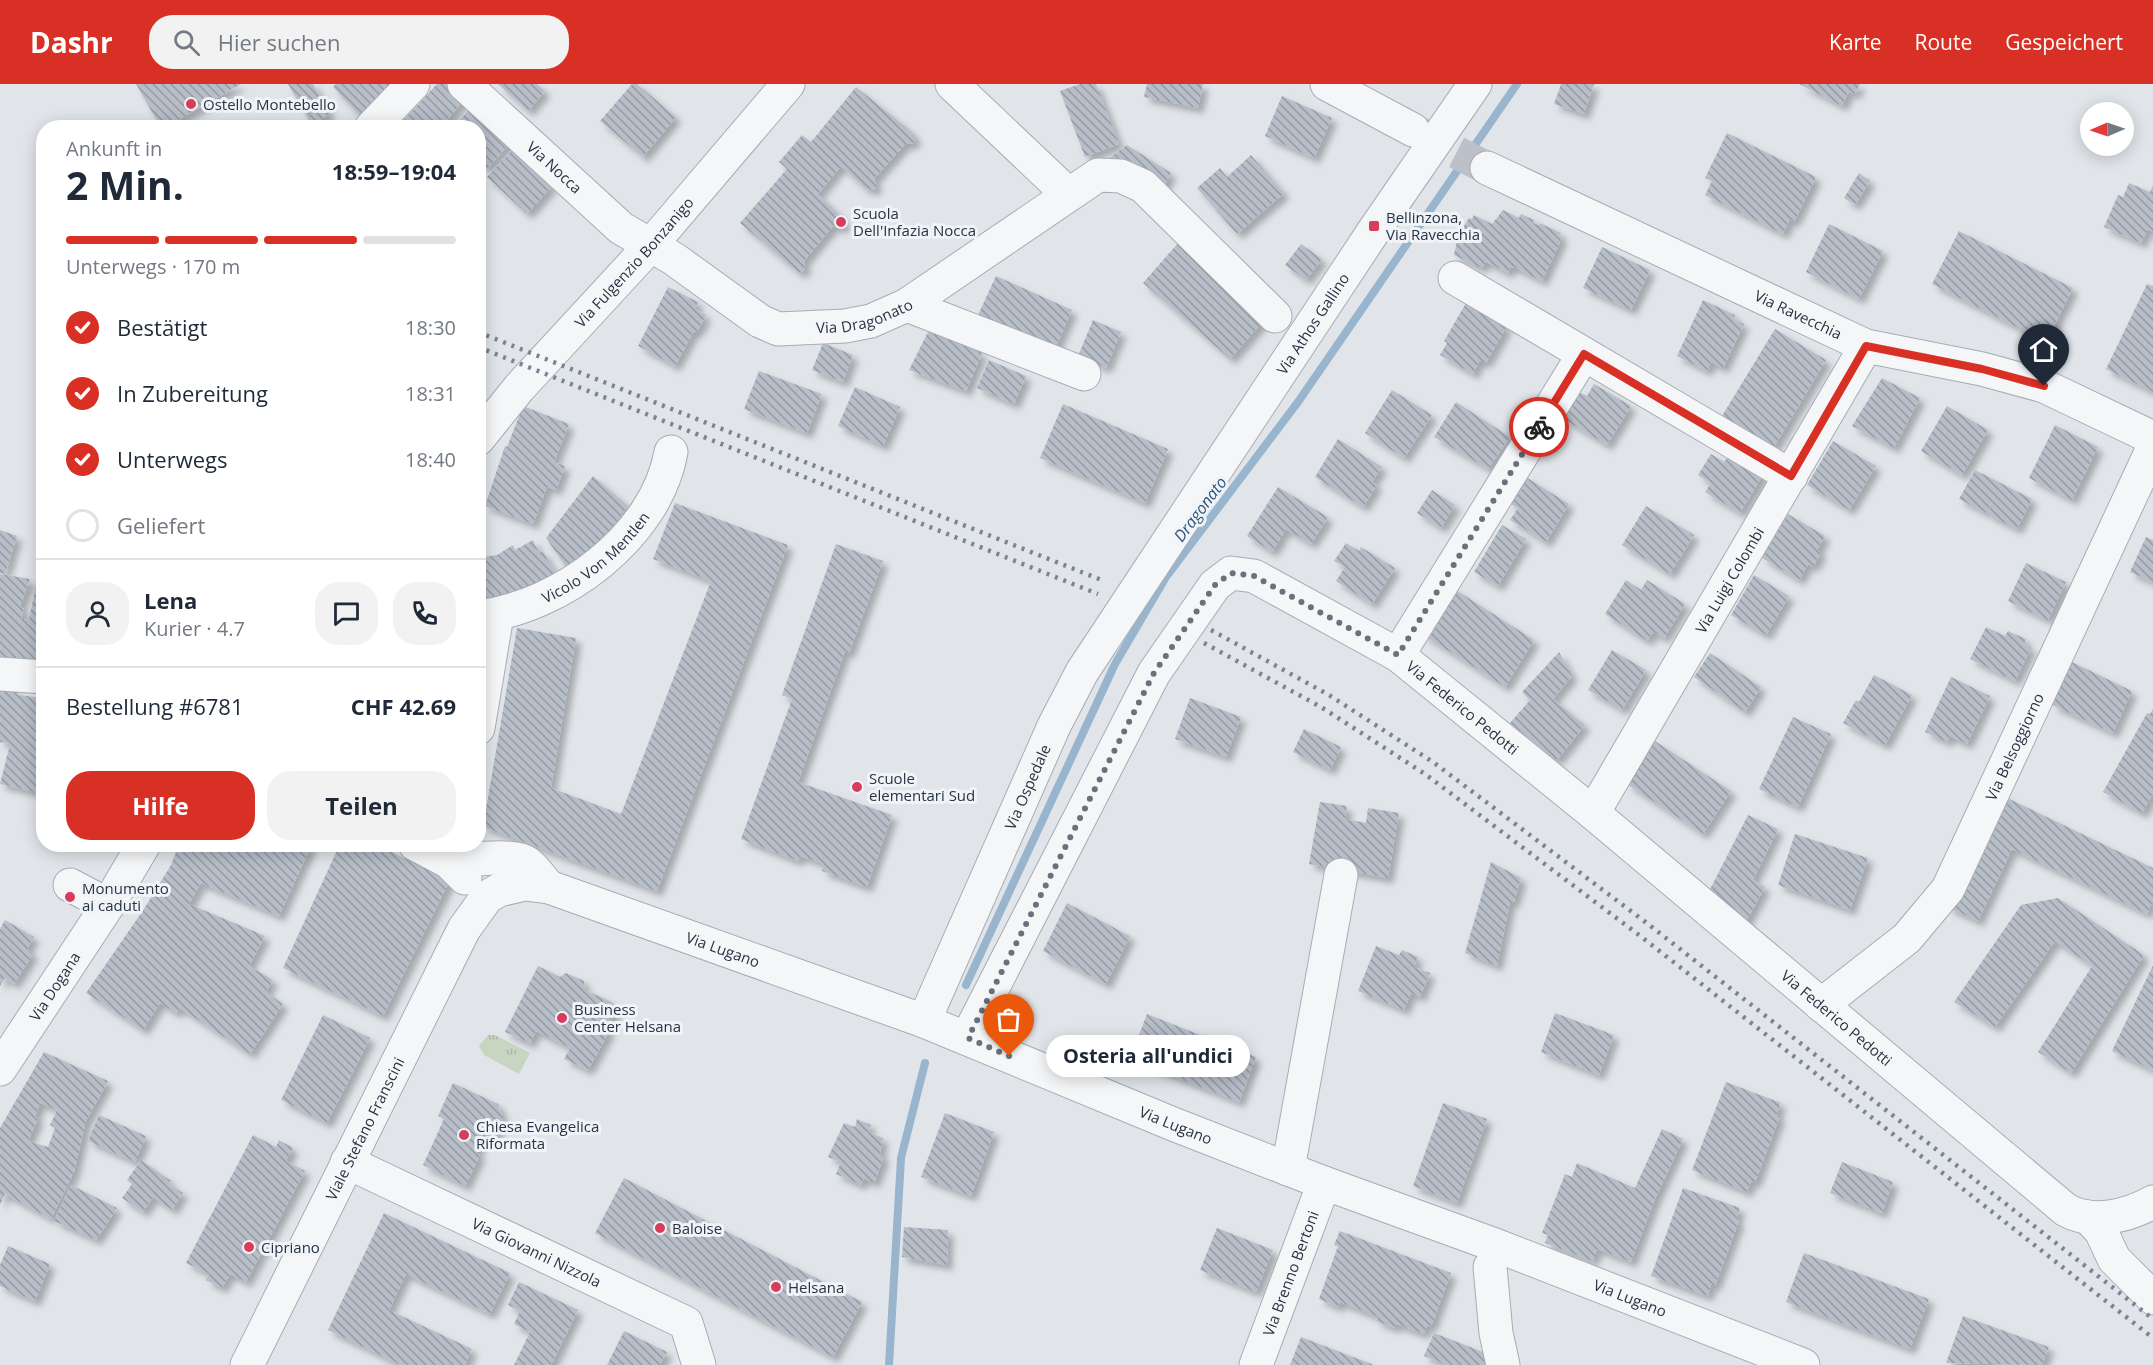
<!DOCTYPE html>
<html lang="de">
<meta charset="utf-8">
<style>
:root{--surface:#fff;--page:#f2f2f3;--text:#1f2937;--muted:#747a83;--line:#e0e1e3;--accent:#d93025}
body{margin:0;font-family:"Open Sans",sans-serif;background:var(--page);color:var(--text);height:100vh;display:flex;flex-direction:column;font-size:22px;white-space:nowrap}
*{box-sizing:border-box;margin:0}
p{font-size:20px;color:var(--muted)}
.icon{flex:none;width:33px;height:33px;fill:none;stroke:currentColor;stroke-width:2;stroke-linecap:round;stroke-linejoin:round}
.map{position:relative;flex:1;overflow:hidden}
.drawer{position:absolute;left:36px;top:36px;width:450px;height:732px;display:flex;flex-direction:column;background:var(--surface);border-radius:24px;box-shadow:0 3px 15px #0003}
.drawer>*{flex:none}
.needle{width:39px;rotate:268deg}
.fabs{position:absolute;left:2080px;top:18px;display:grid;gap:12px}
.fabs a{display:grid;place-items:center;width:54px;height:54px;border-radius:50%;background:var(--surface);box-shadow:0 3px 15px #0003;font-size:30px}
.pin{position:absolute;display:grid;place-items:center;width:51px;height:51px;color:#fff;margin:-62px -26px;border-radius:50% 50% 50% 0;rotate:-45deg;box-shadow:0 0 6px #0007}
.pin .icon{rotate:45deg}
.courier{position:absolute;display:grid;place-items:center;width:60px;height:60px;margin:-30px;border:4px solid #d93025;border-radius:50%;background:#fff;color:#222;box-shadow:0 2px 8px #0007}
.bubble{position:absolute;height:42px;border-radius:21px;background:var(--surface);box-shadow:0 3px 15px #0003;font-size:20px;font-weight:700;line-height:42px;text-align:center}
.headline em{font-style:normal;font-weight:700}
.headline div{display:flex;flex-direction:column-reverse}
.headline{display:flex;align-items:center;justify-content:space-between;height:102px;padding:0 30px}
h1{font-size:39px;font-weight:700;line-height:45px}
.bar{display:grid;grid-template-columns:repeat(4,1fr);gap:9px 6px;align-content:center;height:72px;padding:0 30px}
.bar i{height:8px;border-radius:4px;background:var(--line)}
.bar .active{background:var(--accent)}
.bar p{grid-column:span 4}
.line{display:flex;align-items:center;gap:15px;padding:0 30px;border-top:2px solid var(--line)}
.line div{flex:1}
.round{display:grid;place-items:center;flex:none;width:63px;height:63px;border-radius:24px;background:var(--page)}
ol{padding:0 30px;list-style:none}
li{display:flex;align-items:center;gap:18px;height:66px}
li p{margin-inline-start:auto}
li .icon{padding:6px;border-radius:50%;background:var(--accent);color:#fff;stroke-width:4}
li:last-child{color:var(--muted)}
li i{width:33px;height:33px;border:3px solid var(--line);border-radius:50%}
.button{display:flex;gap:12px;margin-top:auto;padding:12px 30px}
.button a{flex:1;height:69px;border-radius:24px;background:var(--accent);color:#fff;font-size:24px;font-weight:700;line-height:69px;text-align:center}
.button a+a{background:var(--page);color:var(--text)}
header{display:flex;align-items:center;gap:36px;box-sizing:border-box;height:84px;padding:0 30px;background:var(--accent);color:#fff}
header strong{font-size:28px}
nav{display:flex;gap:33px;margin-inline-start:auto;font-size:21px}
.search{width:420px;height:54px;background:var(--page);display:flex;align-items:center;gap:15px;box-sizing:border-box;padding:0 21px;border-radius:24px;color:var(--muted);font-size:22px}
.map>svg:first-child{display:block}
</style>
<header>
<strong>Dashr</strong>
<div class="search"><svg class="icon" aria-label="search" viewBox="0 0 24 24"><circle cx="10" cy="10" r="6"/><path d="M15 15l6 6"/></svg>Hier suchen</div>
<nav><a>Karte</a><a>Route</a><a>Gespeichert</a></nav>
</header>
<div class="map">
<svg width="2153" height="1281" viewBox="0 0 2153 1281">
<defs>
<pattern id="grass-tufts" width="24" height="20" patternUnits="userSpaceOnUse" patternTransform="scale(1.5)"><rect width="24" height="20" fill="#c7d5c1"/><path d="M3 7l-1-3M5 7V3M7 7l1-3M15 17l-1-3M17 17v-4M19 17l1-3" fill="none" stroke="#abb7a7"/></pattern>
<pattern id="building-back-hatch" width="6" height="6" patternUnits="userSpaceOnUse" patternTransform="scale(1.5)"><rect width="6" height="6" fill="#b7bec8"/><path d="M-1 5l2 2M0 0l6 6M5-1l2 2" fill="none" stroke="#959ba4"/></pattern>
<filter id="shadow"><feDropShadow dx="5.5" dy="5.5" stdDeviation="3" flood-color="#0004"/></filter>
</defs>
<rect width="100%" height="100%" fill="#e1e5ea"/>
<path fill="url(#grass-tufts)" d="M488 951H495L530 969 519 990 484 971 479 962Z"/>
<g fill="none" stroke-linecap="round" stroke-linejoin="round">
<path stroke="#99b5cd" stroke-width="8" d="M966 901 1115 580 1166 493 1298 318 1517 0
M889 1281 901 1074 925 979"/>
</g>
<path fill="url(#building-back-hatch)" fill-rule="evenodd" filter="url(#shadow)" d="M136 0H241L164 44H161Z
M288 0H313L330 30 311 40Z
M336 0H402L366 39 333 3Z
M437 0H450L466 14 440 44H396Z
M498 0H537L545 7 528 27Z
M632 0H637L676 33 643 73 600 37Z
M1080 0H1096L1119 60 1085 73 1060 7Z
M1147 0H1203L1198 24 1144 13Z
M1561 0H1594L1584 30 1554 20Z
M1799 0H1860L1855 10 1849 7 1842 22Z
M856 3 906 43 915 52V56L912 60H905L874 95 877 102 874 106 866 105 841 82 818 110 843 134 845 141 840 144 833 142 804 177 805 186 799 189 740 139 787 85 779 78 802 51 811 58Z
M1282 12 1332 34 1314 74 1265 52Z
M471 23 511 58 487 85 478 77V44H453Z
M1727 49 1816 93 1794 138 1790 135 1783 150 1705 111 1712 97 1705 94Z
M1127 61 1171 89 1163 104 1104 78Z
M513 65 552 102 527 130 487 93Z
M1251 71 1284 109 1237 150 1197 104 1220 84 1227 93Z
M1859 89 1870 97 1855 121 1844 114Z
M2129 99 2150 108 2153 101V148L2148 145 2141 159 2104 143 2118 111 2123 113Z
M1503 126 1519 134 1521 130 1534 136 1533 139 1539 141 1540 139 1561 149 1559 152 1562 154 1542 197 1514 183 1510 184 1508 189 1486 178 1481 184 1454 171 1458 152 1469 134 1472 135 1474 131 1492 140Z
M1829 140 1883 167 1859 215 1806 188Z
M1959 147 2073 204 2046 258 1932 200Z
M1179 158 1266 234 1230 275 1143 199Z
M1301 160 1322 175 1306 196 1285 181Z
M1602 163 1650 186 1631 226 1583 204Z
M996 192 1072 226 1055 265 978 231Z
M2147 200 2153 202V308L2106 285Z
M668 203 698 218 695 225 706 231 697 248 694 247 675 282 638 262Z
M1703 216 1735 231 1734 235 1744 240 1723 284 1711 278 1707 287 1677 272Z
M1466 219 1507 242 1486 279 1480 276 1473 290 1440 271 1447 259 1444 257Z
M1093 236 1121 248 1106 284 1078 272Z
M1775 245 1826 276 1774 363 1722 332Z
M929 246 982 269 966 307 909 286Z
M823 259 853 271 843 298 812 286Z
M989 276 1026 292 1014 320 977 304Z
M759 287 822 310 807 349 744 325Z
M1882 294 1920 314 1894 364 1852 342Z
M1594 300 1631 322 1607 361 1563 335 1579 308 1587 312Z
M855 303 900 323 883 362 838 342Z
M1392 306 1432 331 1404 374 1365 349Z
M1456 318 1510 353 1488 385 1434 353Z
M1063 320 1168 365 1145 419 1040 374Z
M523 322 569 340 554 378 565 382 556 406 547 403 533 440 485 422 505 362 507 363Z
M1947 322 1988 346 1962 391 1921 367Z
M2055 341 2098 363 2072 416 2029 394Z
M1338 355 1382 383 1372 398 1377 401 1363 423 1315 393Z
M1833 357 1876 382 1849 426 1807 401Z
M1731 369 1764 389 1740 429 1705 408 1711 399 1698 391 1711 370 1724 378Z
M1975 386 2032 415 2017 445 1987 430 1996 410 1986 429 1959 415Z
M593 392 628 422 592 471 569 487 546 454Z
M1526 393 1569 420 1546 458 1510 436 1518 424 1509 419Z
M1278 403 1328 433 1311 460 1286 445 1272 468 1247 452Z
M1432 406 1455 421 1441 444 1417 429Z
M675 419 788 461 657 807 483 743 517 544 576 554 551 704 621 730 711 497 653 475Z
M1646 422 1694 451 1670 490 1622 461Z
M1788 430 1825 452 1817 466 1821 469 1813 483 1808 480 1799 496 1762 474Z
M1502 441 1526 455 1498 502 1474 488Z
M0 446 17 452 5 490 0 489Z
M2146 453 2153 456V498L2130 488Z
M533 456 539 469 543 467 557 493 478 524V474L497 471 513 461 515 466Z
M1346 459 1359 467 1361 463 1395 484 1372 520 1336 497 1345 483 1334 477Z
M836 460 883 477 849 569 845 567 798 698 892 731 867 803 822 787 824 780 800 772 798 777 741 755 792 615 782 611Z
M41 477 44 478V587L0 581V490L30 495 20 523 24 525 21 535H29Z
M2026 479 2066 498 2048 536 2008 517Z
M1754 491 1789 512 1766 551 1731 531Z
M1626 496 1641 506 1647 496 1685 520 1664 554 1653 548 1647 557 1605 530Z
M1451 503 1534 556 1505 603 1422 550Z
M1986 543 2005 552 2008 547 2026 555 2024 560 2031 564 2015 597 1970 575Z
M1612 566 1646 586 1622 626 1588 606Z
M1559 568 1572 592 1553 615 1585 641 1556 677 1510 639 1530 616 1522 608Z
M1710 569 1761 603 1745 628 1694 593Z
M2072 578 2132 607 2113 649 2052 621Z
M1874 591 1912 611 1885 661 1843 639 1856 616 1859 618Z
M1951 593 1990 612 1967 660 1950 652 1947 658 1925 648Z
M0 605 19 606 17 611 44 614V726L37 724 43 710 0 700 10 660 0 658Z
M1190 614 1241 633 1226 673 1175 655Z
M2153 625V709L2142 729 2103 708 2147 629 2150 630Z
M1793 633 1831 650 1798 723 1759 705Z
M1304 645 1341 663 1330 686 1293 668Z
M1655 657 1731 707 1703 750 1627 700Z
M2001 711 2153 784V816L2147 830 2012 765 1978 837 1947 823Z
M1320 718 1347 722 1345 735 1366 739 1368 724 1399 729 1388 794 1309 780Z
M1748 731 1778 745 1753 796 1765 803 1742 845 1704 817Z
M1795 750 1868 774 1850 826 1778 801Z
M179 760H312L279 832 201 799 189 820 265 852 249 882 273 896 266 908 283 920 250 970 180 924 176 929 160 919 143 946 86 909 144 825 171 781Z
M340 760H375L450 796 383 932 283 884Z
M1491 778 1521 794 1514 818H1510L1497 882 1465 869Z
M2058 814 2144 871 2071 989 2038 968 2092 882 2055 857 1995 943 1954 918 2021 821Z
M1067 819 1130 852 1106 900 1043 867Z
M5 836 34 853 27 865 33 870 14 900 5 894 0 902V845Z
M1376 862 1399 871 1402 866 1418 873 1414 883 1430 889 1420 913 1411 909 1404 926 1358 907Z
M2153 881V986L2112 967Z
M538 882 560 893 566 889 584 897 585 906 610 917 618 924 606 944 610 946 588 986 564 975 570 964 536 947 530 959 505 948Z
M1555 929 1614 951 1599 991 1541 968Z
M1147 930 1256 973 1239 1018 1130 975Z
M323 931 370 954 327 1039 281 1016Z
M44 968 108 997 86 1037 74 1088 51 1135 5 1110 0 1121V1044ZM40 1019 57 1026 50 1041 55 1044 48 1063 28 1057 38 1035 35 1033Z
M1726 998 1781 1019 1776 1031 1780 1032 1755 1099 1751 1097 1747 1108 1692 1086Z
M453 999 498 1020 503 1034 497 1049 484 1053 476 1069 480 1071 465 1102 423 1081 444 1035 438 1032Z
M1443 1019 1487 1035 1457 1119 1413 1102Z
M945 1029 994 1048 971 1112 921 1093Z
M99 1031 146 1052 135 1078 88 1057Z
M857 1035 871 1041 868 1048 883 1054 880 1070 884 1073 874 1099 864 1094 861 1101 836 1090 841 1078 828 1073 844 1039 855 1043Z
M1662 1045 1683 1055 1655 1115 1631 1178 1597 1165 1593 1177 1545 1159 1548 1151 1542 1149 1565 1090 1572 1093 1577 1079 1635 1104Z
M253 1051 276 1063 279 1056 293 1064 286 1077 305 1087 246 1198 230 1190 222 1204 206 1196 209 1190 186 1179Z
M141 1076 171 1097 169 1100 183 1109 172 1126 153 1113 143 1128 122 1114 132 1100 127 1096Z
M1842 1078 1893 1098 1882 1129 1830 1109Z
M624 1094 862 1218 833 1273 595 1149Z
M71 1101 117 1124 96 1156 54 1137Z
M1683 1104 1740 1124 1736 1136 1739 1137 1715 1202 1711 1200 1708 1212 1651 1192Z
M384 1129 510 1189 490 1230 406 1190 389 1226 472 1265 465 1281H401L328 1246Z
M904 1143 948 1146 947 1181 902 1173Z
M1217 1144 1273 1166 1256 1208 1200 1186Z
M1340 1147 1451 1189 1431 1243 1427 1241 1424 1250 1396 1240 1395 1244 1376 1237 1378 1233 1340 1218 1338 1223 1319 1215 1338 1162 1334 1161Z
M8 1162 50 1180 35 1217 0 1202V1181Z
M1804 1169 1929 1215 1910 1265 1786 1218Z
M519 1198 578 1226 551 1281H514L530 1248 514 1240 520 1227 508 1221Z
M1963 1232 2049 1263 2042 1281 1946 1279Z
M624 1247 667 1268 660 1281H607Z
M1434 1249 1501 1275 1498 1281H1447L1424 1272Z
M1301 1253 1374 1281H1290Z"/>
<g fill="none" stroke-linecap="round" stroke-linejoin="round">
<path stroke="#bcc1c9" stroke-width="33" stroke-dasharray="33 16" stroke-linecap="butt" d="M1413 46 1487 84"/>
<defs>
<g id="minor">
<path id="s1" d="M464 0 621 144 674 175 760 237 778 245 845 242 871 237 907 221 1098 91 1121 92 1143 102 1275 232"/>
<path d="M952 0 1068 110"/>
<path d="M1327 0 1413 46"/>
<path d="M371 44 413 0"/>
<path id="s2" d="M1487 84 1866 262 1982 285 2044 302 2153 354"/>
<path d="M1455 194 1791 392"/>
<path d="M907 221 1084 290"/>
<path id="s3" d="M478 355 519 304 650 162 788 0"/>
<path id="s4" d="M478 533C561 523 656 453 671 368"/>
<path d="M1398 571 1584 270"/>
<path d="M0 590 44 593"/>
<path d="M478 644 497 531"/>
<path id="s5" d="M1593 729 1866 262"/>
<path d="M415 760 449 778 465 794"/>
<path d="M449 778C469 776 502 771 521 776 532 779 541 795 549 803"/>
<path d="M70 801 108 821"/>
<path id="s6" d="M1821 921 1907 854 1948 805 2153 364"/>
<path id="s7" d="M924 937 1054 642 1082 588 1375 145 1475 0"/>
<path id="s8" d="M967 954 1154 589 1215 501 1231 489 1254 492 1398 571 1593 729 2066 1126C2093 1141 2128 1132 2153 1118"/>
<path id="s9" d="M0 985 108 821 144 760"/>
<path id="s10" d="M347 1078 686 1239 699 1281"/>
<path d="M1288 1085 1341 791"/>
<path d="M2088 1133 2101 1147 2114 1175 2153 1214"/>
<path d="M1490 1183 1496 1249 1503 1281"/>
<path id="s11" d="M247 1281 464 845 487 813 499 806 525 800 549 803 924 937 1173 1040 1324 1099 1495 1161 1803 1281"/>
<path id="s12" d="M1256 1281 1324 1099"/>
</g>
</defs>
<use href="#minor" stroke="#a6acb5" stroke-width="35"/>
<use href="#minor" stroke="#f4f6f8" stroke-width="33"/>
<path stroke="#798595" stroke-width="4.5" stroke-dasharray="3 6" stroke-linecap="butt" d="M478 248 1104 497
M478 263 1098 510
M1211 546 1329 611 1433 678 1648 840 2153 1235
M1204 559 1321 623 1425 690 1639 851 2153 1254"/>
</g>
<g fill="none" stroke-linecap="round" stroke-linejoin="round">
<path stroke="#69717d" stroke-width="6" stroke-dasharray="0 10.8" d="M1009 972 968 954 1154 589 1215 501 1231 489 1254 492 1398 571 1539 343"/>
<path stroke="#d93025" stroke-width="8" d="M1539 343 1584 270 1791 392 1866 262 1982 285 2044 302"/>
</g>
<g fill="#d83d5c" stroke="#f0f4f8" stroke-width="2">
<circle cx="191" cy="20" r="6"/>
<circle cx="841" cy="138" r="6"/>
<rect x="1368" y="136" width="12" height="12" rx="3"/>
<circle cx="857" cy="703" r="6"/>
<circle cx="70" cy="813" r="6"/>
<circle cx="562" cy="934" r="6"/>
<circle cx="464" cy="1051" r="6"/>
<circle cx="660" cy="1144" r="6"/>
<circle cx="249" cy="1163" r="6"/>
<circle cx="776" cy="1203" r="6"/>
</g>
<g text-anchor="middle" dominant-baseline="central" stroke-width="6" stroke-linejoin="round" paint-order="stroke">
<g font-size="15" fill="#283343" stroke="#f0f4f8" text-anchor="start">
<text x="203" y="20">Ostello Montebello</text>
<text x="853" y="129">Scuola<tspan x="853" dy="17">Dell'Infazia Nocca</tspan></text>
<text x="1386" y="133">Bellinzona,<tspan x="1386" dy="17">Via Ravecchia</tspan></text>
<text x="869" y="694">Scuole<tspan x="869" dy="17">elementari Sud</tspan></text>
<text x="82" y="804">Monumento<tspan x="82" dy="17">ai caduti</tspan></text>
<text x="574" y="925">Business<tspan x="574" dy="17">Center Helsana</tspan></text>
<text x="476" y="1042">Chiesa Evangelica<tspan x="476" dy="17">Riformata</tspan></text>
<text x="672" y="1144">Baloise</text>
<text x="261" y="1163">Cipriano</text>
<text x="788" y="1203">Helsana</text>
</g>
<g font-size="15" fill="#283343" stroke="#f0f4f8">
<text stroke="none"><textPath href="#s1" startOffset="123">Via Nocca</textPath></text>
<text stroke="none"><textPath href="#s3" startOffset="236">Via Fulgenzio Bonzanigo</textPath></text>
<text stroke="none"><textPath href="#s1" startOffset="488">Via Dragonato</textPath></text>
<text stroke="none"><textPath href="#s2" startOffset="344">Via Ravecchia</textPath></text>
<text stroke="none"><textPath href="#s7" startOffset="801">Via Athos Gallino</textPath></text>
<text stroke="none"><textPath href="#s4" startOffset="135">Vicolo Von Mentlen</textPath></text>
<text stroke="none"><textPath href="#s5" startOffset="270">Via Luigi Colombi</textPath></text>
<text stroke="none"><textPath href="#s8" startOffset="808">Via Federico Pedotti</textPath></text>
<text stroke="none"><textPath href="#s6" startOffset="330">Via Belsoggiorno</textPath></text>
<text stroke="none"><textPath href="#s7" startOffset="256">Via Ospedale</textPath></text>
<text stroke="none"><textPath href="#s11" startOffset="776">Via Lugano</textPath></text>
<text stroke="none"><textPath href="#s9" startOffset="99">Via Dogana</textPath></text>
<text stroke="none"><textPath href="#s8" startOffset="1294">Via Federico Pedotti</textPath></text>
<text stroke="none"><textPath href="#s11" startOffset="1262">Via Lugano</textPath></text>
<text stroke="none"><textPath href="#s11" startOffset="264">Viale Stefano Franscini</textPath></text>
<text stroke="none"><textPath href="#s10" startOffset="210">Via Giovanni Nizzola</textPath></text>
<text stroke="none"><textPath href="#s12" startOffset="98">Via Brenno Bertoni</textPath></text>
<text stroke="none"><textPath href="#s11" startOffset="1748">Via Lugano</textPath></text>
</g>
<g font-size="16" font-style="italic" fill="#2f547b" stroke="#f0f4f8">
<text transform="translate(1200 425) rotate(-53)">Dragonato</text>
</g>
</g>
</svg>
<div class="fabs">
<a><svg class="needle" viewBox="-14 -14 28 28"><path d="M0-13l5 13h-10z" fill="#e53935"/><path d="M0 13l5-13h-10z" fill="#747a83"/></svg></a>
</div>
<div class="pin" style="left:1009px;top:972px;background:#ea580c"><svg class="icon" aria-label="bag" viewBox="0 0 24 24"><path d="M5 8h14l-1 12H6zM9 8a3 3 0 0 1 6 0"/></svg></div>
<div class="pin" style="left:2044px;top:302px;background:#1f2937"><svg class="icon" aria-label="home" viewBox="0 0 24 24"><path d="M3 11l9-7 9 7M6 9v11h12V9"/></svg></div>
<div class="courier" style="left:1539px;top:343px"><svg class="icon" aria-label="bike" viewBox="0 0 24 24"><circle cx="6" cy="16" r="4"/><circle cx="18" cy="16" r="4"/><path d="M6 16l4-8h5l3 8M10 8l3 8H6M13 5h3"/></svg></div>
<div class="bubble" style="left:1046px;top:951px;width:204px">Osteria all'undici</div>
<section class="drawer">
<div class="headline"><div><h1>2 Min.</h1><p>Ankunft in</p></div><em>18:59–19:04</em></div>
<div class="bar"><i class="active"></i><i class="active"></i><i class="active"></i><i></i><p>Unterwegs · 170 m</p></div>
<ol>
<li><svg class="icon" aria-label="check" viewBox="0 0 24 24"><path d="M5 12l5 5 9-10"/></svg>Bestätigt<p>18:30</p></li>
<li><svg class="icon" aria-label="check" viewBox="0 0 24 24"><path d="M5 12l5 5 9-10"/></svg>In Zubereitung<p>18:31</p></li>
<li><svg class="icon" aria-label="check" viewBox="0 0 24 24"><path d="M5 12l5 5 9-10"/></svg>Unterwegs<p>18:40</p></li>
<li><i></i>Geliefert</li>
</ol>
<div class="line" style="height:108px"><a class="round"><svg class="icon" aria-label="person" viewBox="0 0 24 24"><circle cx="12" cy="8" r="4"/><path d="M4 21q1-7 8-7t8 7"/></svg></a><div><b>Lena</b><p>Kurier · 4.7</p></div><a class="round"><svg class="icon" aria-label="chat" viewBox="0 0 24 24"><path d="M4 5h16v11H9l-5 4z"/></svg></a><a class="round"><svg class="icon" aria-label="phone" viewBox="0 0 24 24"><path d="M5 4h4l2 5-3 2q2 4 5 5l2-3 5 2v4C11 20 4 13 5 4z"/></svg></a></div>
<div class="line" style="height:78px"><div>Bestellung #6781</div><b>CHF 42.69</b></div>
<div class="button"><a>Hilfe</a><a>Teilen</a></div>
</section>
</div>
